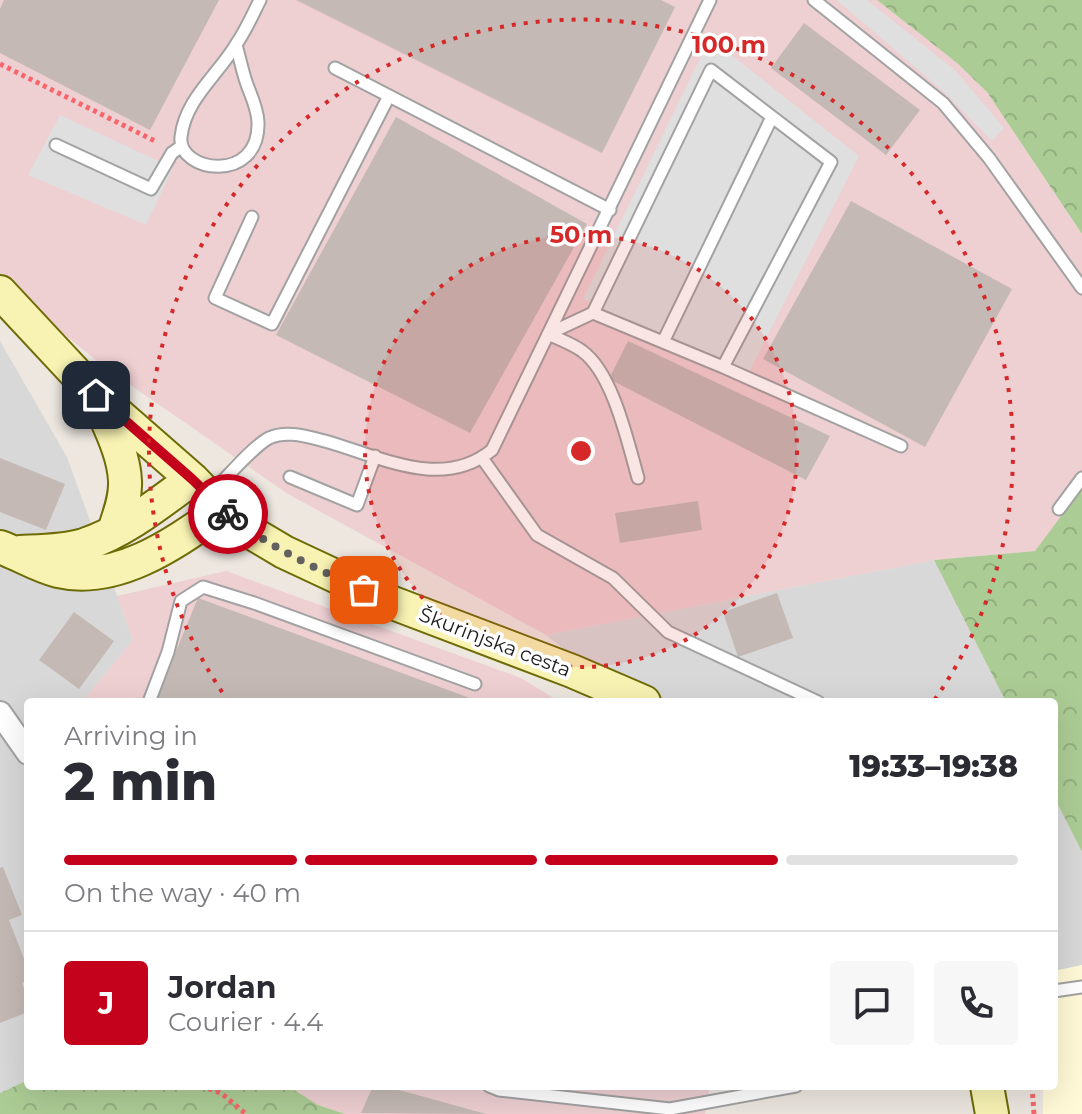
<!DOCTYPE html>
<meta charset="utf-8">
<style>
:root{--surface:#fff;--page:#f7f7f7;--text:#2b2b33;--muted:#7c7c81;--line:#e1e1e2;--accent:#c4021c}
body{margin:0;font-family:Montserrat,sans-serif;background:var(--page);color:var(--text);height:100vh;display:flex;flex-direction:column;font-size:30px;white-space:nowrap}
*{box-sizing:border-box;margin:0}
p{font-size:26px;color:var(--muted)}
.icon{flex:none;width:44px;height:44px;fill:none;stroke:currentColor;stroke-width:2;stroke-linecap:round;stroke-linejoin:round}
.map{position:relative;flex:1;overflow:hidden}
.drawer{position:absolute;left:24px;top:698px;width:1034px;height:392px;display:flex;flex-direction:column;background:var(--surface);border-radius:8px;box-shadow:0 8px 32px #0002}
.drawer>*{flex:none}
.pin{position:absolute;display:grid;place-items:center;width:68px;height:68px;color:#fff;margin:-34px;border-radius:16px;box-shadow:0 4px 12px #0006}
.courier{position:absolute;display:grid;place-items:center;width:80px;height:80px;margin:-40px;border:6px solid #c4021c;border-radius:50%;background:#fff;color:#222;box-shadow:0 2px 10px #0007}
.overview em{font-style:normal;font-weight:800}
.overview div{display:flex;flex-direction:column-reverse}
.overview{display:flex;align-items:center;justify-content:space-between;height:136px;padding:0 40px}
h1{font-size:52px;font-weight:800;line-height:60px}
.bar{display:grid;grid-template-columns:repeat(4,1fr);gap:12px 8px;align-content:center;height:96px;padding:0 40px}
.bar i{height:10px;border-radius:6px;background:var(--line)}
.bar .on{background:var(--accent)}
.bar p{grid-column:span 4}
.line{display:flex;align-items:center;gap:20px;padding:0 40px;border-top:2px solid var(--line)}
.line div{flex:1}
.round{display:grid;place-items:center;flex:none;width:84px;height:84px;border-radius:8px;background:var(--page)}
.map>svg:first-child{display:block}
</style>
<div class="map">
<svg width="1082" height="1114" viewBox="0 0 1082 1114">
<defs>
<pattern id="forest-crowns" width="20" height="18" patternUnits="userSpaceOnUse" patternTransform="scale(2)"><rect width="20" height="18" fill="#accc95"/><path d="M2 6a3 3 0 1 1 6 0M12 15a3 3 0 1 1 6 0" fill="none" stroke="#93af80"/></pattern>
</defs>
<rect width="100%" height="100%" fill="#ede7e0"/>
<path fill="#d9d8d8" d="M0 341 67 457 133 640 82 702H28V1080L0 1093Z
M934 560 1006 702H632L546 635Z
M1054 797 1082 852V965L1054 971Z"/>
<path fill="#eecfd2" d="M0 0H877L957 63 987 92 1082 234V488L1035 551 934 560 546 635 288 494 106 368 0 282Z
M226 571 521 678 560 702H82L133 640 117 596Z
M286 1086H710L705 1114H345L313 1103Z"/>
<path fill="#fff9d7" d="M1082 965V1114H1043V1086H1054V971Z"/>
<path fill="url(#forest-crowns)" d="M877 0H1082V234L987 92 957 63Z
M1082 488V852L1054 797V702H1006L934 560 1035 551Z
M28 1080V1086H288L318 1105 345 1114H0V1093Z"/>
<path fill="#dfdfdf" d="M837 0H867L956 71 1004 128 992 141 944 92Z
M710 38 859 156 746 378 583 299Z
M60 115 173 168 146 225 28 175Z"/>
<path fill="#c4b9b4" d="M4 0H219L150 130 0 53V9Z
M296 0H661L675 7 602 153Z
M804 23 920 110 886 155 771 68Z
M396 117 587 224 470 433 276 335Z
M851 201 1012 289 925 447 763 359Z
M628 341 830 436 806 480 609 379Z
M0 458 65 484 46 530 0 512Z
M698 501 702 530 620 543 615 513Z
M777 593 793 638 738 657 723 612Z
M198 598 467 697 478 702H155Z
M74 612 114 641 79 689 39 660Z
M3 867 22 915 9 920 28 969V980L22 983 28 999V1012L0 1023V868Z
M373 1086H385L486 1114 361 1113Z"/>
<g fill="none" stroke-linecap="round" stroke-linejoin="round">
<defs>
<path id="lane" d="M814 0 943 103 989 158 1082 288
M236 45C239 55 241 65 244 75 248 91 257 104 258 122 260 185 177 172 181 137 185 99 219 74 237 43 246 30 253 14 260 0
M335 68 610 210
M56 145 151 189 172 153 182 146
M252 217 215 298 272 324 389 96
M548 334 593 313 723 367 831 162 711 70 593 313
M548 334C559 339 573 344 582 351 613 373 628 443 638 478
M663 342 772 117
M723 367 901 446
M482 458 537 535 613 578 668 632 818 702
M290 477 357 505 375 456
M211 493C226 479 252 447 269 438 284 431 302 435 317 439 375 453 439 493 492 450L710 0
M1059 509 1082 478
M149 702 168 652 181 601 203 587 254 603 475 684
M1054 991 1082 987
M489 1086 499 1090 670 1109 796 1086"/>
<path id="street" d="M0 713 28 753"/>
<path id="secondary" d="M0 292 96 395 192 479 222 510 252 533 284 552 393 603 572 671 644 702
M99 402C109 426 124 454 125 481 126 498 119 515 114 531
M0 547C19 554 38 566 58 571 118 585 176 542 222 510
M20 552C41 551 64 551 84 545 125 531 158 504 192 479
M987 1086 992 1114"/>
</defs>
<use href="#lane" stroke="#a2a2a2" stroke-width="15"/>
<use href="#street" stroke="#a2a2a2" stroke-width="26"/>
<use href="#secondary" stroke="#6e6c06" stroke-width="36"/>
<path stroke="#f8666a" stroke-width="5" stroke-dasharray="4 4" stroke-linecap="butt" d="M0 64 157 142
M201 1086 221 1093 246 1114
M1032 1086 1034 1114"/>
<use href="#lane" stroke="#fff" stroke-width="11"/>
<use href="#street" stroke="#fff" stroke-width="22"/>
<use href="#secondary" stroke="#f8f3b3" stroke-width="32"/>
</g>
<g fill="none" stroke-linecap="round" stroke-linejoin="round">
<path stroke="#646260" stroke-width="8" stroke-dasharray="0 14.4" d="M228 514C269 547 316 569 364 590"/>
<path stroke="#c4021c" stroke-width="10" d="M96 395 192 479 228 514"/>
</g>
<circle cx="581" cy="451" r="216" fill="#d62828" fill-opacity=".12"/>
<g fill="none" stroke="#d62828" stroke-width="4" stroke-dasharray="4 8">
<circle cx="581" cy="451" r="216"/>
<path d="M229 702A432 432 0 1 1 933 702"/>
</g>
<g text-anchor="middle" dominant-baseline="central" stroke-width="7" stroke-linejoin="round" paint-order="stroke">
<g font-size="20" fill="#1b1b1b" stroke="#fff">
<text transform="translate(495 642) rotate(21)">Škurinjska cesta</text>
</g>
</g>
<circle cx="581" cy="451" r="12" fill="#d62828" stroke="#fff" stroke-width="4"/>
<g font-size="24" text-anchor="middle" font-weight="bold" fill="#d62828" stroke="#fff" stroke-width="7" stroke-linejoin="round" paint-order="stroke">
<text x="729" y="53">100 m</text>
<text x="581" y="243">50 m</text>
</g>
</svg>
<div class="pin" style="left:364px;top:590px;background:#ea580c"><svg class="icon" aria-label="bag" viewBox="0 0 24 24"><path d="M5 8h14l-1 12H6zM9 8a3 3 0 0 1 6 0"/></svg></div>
<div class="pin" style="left:96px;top:395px;background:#1f2937"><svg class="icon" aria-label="home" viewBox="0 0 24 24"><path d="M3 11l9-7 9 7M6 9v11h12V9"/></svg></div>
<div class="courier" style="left:228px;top:514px"><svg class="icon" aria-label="bike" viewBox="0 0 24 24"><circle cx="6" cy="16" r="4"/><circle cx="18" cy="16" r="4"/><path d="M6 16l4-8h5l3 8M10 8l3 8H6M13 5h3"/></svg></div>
<section class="drawer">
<div class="overview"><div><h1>2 min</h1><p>Arriving in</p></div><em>19:33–19:38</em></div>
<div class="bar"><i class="on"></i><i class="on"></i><i class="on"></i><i></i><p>On the way · 40 m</p></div>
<div class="line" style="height:144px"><b class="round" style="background:var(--accent);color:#fff">J</b><div><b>Jordan</b><p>Courier · 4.4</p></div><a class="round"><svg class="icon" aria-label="chat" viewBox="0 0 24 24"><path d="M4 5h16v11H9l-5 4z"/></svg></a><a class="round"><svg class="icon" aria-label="phone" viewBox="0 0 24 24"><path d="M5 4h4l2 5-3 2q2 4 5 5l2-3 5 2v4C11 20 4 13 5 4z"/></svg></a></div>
</section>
</div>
